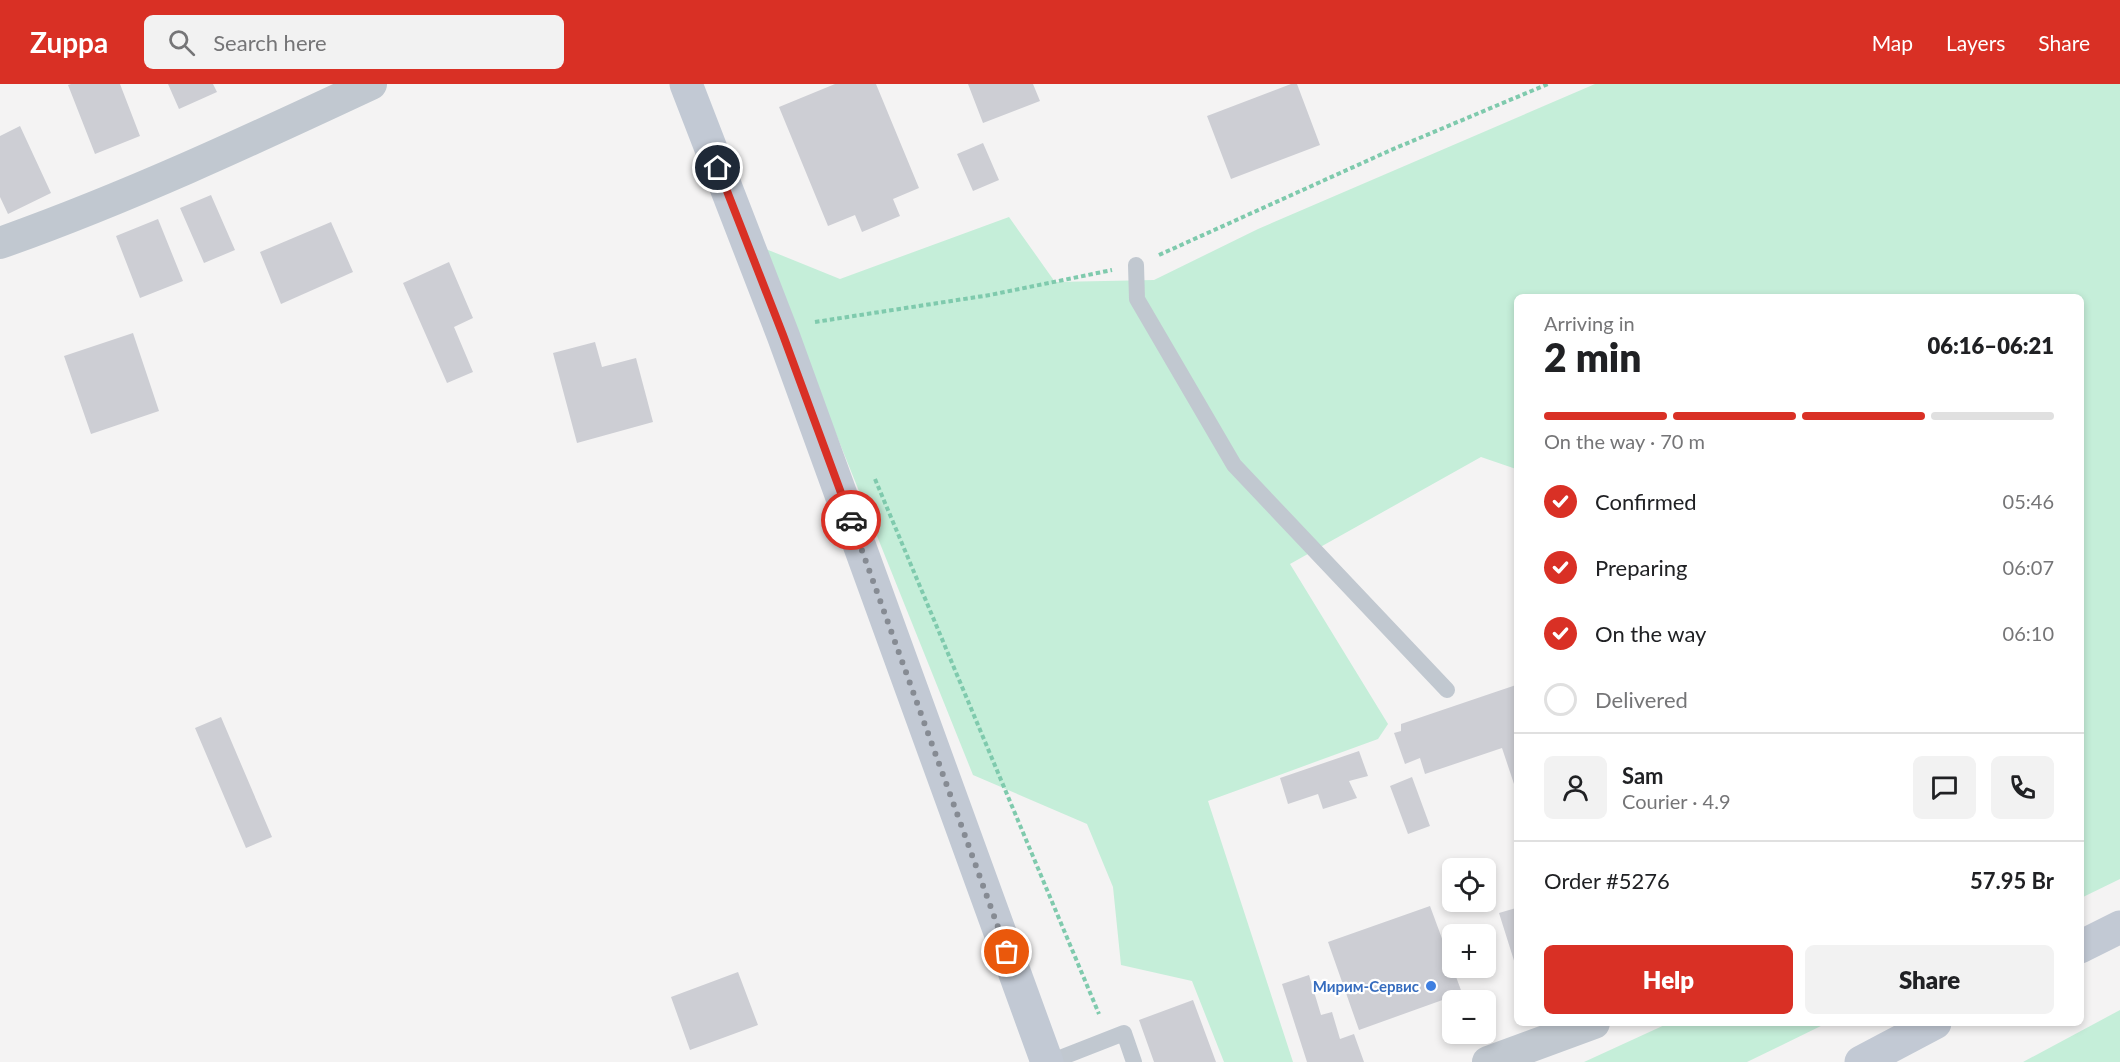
<!DOCTYPE html>
<meta charset="utf-8">
<style>
:root{--surface:#fff;--page:#f2f2f2;--text:#202124;--muted:#757577;--line:#e0e0e0;--accent:#d93025}
body{margin:0;font-family:Lato,sans-serif;background:var(--page);color:var(--text);height:100vh;display:flex;flex-direction:column;font-size:22px;white-space:nowrap}
*{box-sizing:border-box;margin:0}
p{font-size:20px;color:var(--muted)}
.icon{flex:none;width:33px;height:33px;fill:none;stroke:currentColor;stroke-width:2;stroke-linecap:round;stroke-linejoin:round}
.map{position:relative;flex:1;overflow:hidden}
.side{position:absolute;left:1514px;top:210px;width:570px;height:732px;display:flex;flex-direction:column;background:var(--surface);border-radius:9px;box-shadow:0 3px 9px #0003}
.side>*{flex:none}
.controls{position:absolute;left:1442px;top:774px;display:grid;gap:12px}
.controls a{display:grid;place-items:center;width:54px;height:54px;border-radius:9px;background:var(--surface);box-shadow:0 3px 9px #0003;font-size:30px}
.pin{position:absolute;display:grid;place-items:center;width:51px;height:51px;color:#fff;margin:-26px;border:3px solid #fff;border-radius:50%;box-shadow:0 2px 6px #0007}
.courier{position:absolute;display:grid;place-items:center;width:60px;height:60px;margin:-30px;border:4px solid #d93025;border-radius:50%;background:#fff;color:#222;box-shadow:0 2px 8px #0007}
.overview em{font-style:normal;font-weight:800}
.overview div{display:flex;flex-direction:column-reverse}
.overview{display:flex;align-items:center;justify-content:space-between;height:102px;padding:0 30px}
h1{font-size:39px;font-weight:800;line-height:45px}
.bar{display:grid;grid-template-columns:repeat(4,1fr);gap:9px 6px;align-content:center;height:72px;padding:0 30px}
.bar i{height:8px;border-radius:4px;background:var(--line)}
.bar .current{background:var(--accent)}
.bar p{grid-column:span 4}
.line{display:flex;align-items:center;gap:15px;padding:0 30px;border-top:2px solid var(--line)}
.line div{flex:1}
.round{display:grid;place-items:center;flex:none;width:63px;height:63px;border-radius:9px;background:var(--page)}
ol{padding:0 30px;list-style:none}
li{display:flex;align-items:center;gap:18px;height:66px}
li p{margin-inline-start:auto}
li .icon{padding:6px;border-radius:50%;background:var(--accent);color:#fff;stroke-width:4}
li:last-child{color:var(--muted)}
li i{width:33px;height:33px;border:3px solid var(--line);border-radius:50%}
.primary-button{display:flex;gap:12px;margin-top:auto;padding:12px 30px}
.primary-button a{flex:1;height:69px;border-radius:9px;background:var(--accent);color:#fff;font-size:24px;font-weight:800;line-height:69px;text-align:center}
.primary-button a+a{background:var(--page);color:var(--text)}
header{display:flex;align-items:center;gap:36px;box-sizing:border-box;height:84px;padding:0 30px;background:var(--accent);color:#fff}
header strong{font-size:28px}
nav{display:flex;gap:33px;margin-inline-start:auto;font-size:21px}
.search{width:420px;height:54px;background:var(--page);display:flex;align-items:center;gap:15px;box-sizing:border-box;padding:0 21px;border-radius:9px;color:var(--muted);font-size:22px}
.map>svg:first-child{display:block}
</style>
<header>
<strong>Zuppa</strong>
<div class="search"><svg class="icon" aria-label="search" viewBox="0 0 24 24"><circle cx="10" cy="10" r="6"/><path d="M15 15l6 6"/></svg>Search here</div>
<nav><a>Map</a><a>Layers</a><a>Share</a></nav>
</header>
<div class="map">
<svg width="2120" height="978" viewBox="0 0 2120 978">
<rect width="100%" height="100%" fill="#f4f3f3"/>
<path fill="#c5eed9" d="M1595 0H2120V795L2081 814 2080 213H1516V385L1481 373 1290 480 1388 640 1378 655 1208 717 1293 978H1224L1192 897 1121 881 1113 803 1087 740 973 691 761 163 840 195 1009 133 1055 198 1154 196 1258 145Z
M2120 926V978H2023Z
M1669 939H1827L1747 978H1584Z"/>
<path fill="#cdced4" d="M71 0H120L140 52 95 70 68 1Z
M168 0H213L217 8 179 25Z
M835 0H876L919 104 893 115 900 132 862 148 855 131 828 142 779 23Z
M968 0H1033L1040 17 983 39Z
M1291 0H1297L1320 61 1231 95 1207 32Z
M20 42 51 109 8 130 0 113V52Z
M983 59 999 96 973 107 957 70Z
M211 111 235 166 204 179 180 124Z
M158 135 183 197 140 214 116 152Z
M331 138 353 188 281 220 260 168Z
M449 178 473 234 454 243 473 288 447 299 403 199Z
M133 249 159 327 91 350 64 272Z
M595 258 602 283 636 274 653 338 577 359 553 269Z
M1516 601V706L1502 664 1425 690 1420 674 1405 680 1394 649 1401 647V640Z
M221 633 272 753 246 764 195 644Z
M1359 667 1368 692 1349 697 1357 714 1323 725 1318 710 1288 720 1280 694Z
M1412 693 1430 742 1408 750 1390 702Z
M1430 822 1462 909 1359 946 1328 858Z
M1516 824V883L1499 829Z
M738 888 758 941 690 966 671 913Z
M1309 891 1321 931 1332 928 1340 955 1354 950 1364 978H1307L1282 900Z
M1193 916 1216 978H1154L1139 936Z"/>
<g fill="none" stroke-linecap="round" stroke-linejoin="round">
<path stroke="#7fcaad" stroke-width="4" stroke-dasharray="4.5 3" stroke-linecap="butt" d="M1159 171 1391 66 1548 0
M815 238 990 211 1112 186
M875 395 1099 930"/>
<path stroke="#c1c8d0" stroke-width="16" d="M1136 181 1137 215 1234 381 1447 606
M1050 978 1124 949 1134 978"/>
<path stroke="#c1c8d0" stroke-width="32" d="M0 159C127 114 249 57 371 0
M1488 978 1594 939"/>
<path stroke="#c2c9d4" stroke-width="33" d="M686 0 783 251 1047 978
M2080 863 2120 843
M1861 978 1935 939"/>
</g>
<g fill="none" stroke-linecap="round" stroke-linejoin="round">
<path stroke="#868b93" stroke-width="6" stroke-dasharray="0 10.8" d="M851 436 1007 868"/>
<path stroke="#d93025" stroke-width="8" d="M718 84 783 251 851 436"/>
</g>
<circle fill="#3f7fe0" stroke="#fff" stroke-width="2" cx="1431" cy="902" r="6"/>
<g text-anchor="middle" dominant-baseline="central" stroke-width="4.5" stroke-linejoin="round" paint-order="stroke">
<g font-size="15" font-weight="bold" fill="#366cbe" stroke="#fff" text-anchor="end">
<text x="1419" y="902">Мирим-Сервис</text>
</g>
</g>
</svg>
<div class="controls">
<a><svg class="icon" aria-label="locate" viewBox="0 0 24 24"><circle cx="12" cy="12" r="6"/><path d="M12 2v4M12 18v4M2 12h4M18 12h4"/></svg></a>
<a>+</a>
<a>−</a>
</div>
<div class="pin" style="left:1007px;top:868px;background:#ea580c"><svg class="icon" aria-label="bag" viewBox="0 0 24 24"><path d="M5 8h14l-1 12H6zM9 8a3 3 0 0 1 6 0"/></svg></div>
<div class="pin" style="left:718px;top:84px;background:#1f2937"><svg class="icon" aria-label="home" viewBox="0 0 24 24"><path d="M3 11l9-7 9 7M6 9v11h12V9"/></svg></div>
<div class="courier" style="left:851px;top:436px"><svg class="icon" aria-label="car" viewBox="0 0 24 24"><path d="M5 17H2v-5l4-1 3-4h7l3 4 3 1v5h-3M9 17h6M6 11h13"/><circle cx="7" cy="17" r="2"/><circle cx="17" cy="17" r="2"/></svg></div>
<section class="side">
<div class="overview"><div><h1>2 min</h1><p>Arriving in</p></div><em>06:16–06:21</em></div>
<div class="bar"><i class="current"></i><i class="current"></i><i class="current"></i><i></i><p>On the way · 70 m</p></div>
<ol>
<li><svg class="icon" aria-label="check" viewBox="0 0 24 24"><path d="M5 12l5 5 9-10"/></svg>Confirmed<p>05:46</p></li>
<li><svg class="icon" aria-label="check" viewBox="0 0 24 24"><path d="M5 12l5 5 9-10"/></svg>Preparing<p>06:07</p></li>
<li><svg class="icon" aria-label="check" viewBox="0 0 24 24"><path d="M5 12l5 5 9-10"/></svg>On the way<p>06:10</p></li>
<li><i></i>Delivered</li>
</ol>
<div class="line" style="height:108px"><a class="round"><svg class="icon" aria-label="person" viewBox="0 0 24 24"><circle cx="12" cy="8" r="4"/><path d="M4 21q1-7 8-7t8 7"/></svg></a><div><b>Sam</b><p>Courier · 4.9</p></div><a class="round"><svg class="icon" aria-label="chat" viewBox="0 0 24 24"><path d="M4 5h16v11H9l-5 4z"/></svg></a><a class="round"><svg class="icon" aria-label="phone" viewBox="0 0 24 24"><path d="M5 4h4l2 5-3 2q2 4 5 5l2-3 5 2v4C11 20 4 13 5 4z"/></svg></a></div>
<div class="line" style="height:78px"><div>Order #5276</div><b>57.95 Br</b></div>
<div class="primary-button"><a>Help</a><a>Share</a></div>
</section>
</div>
